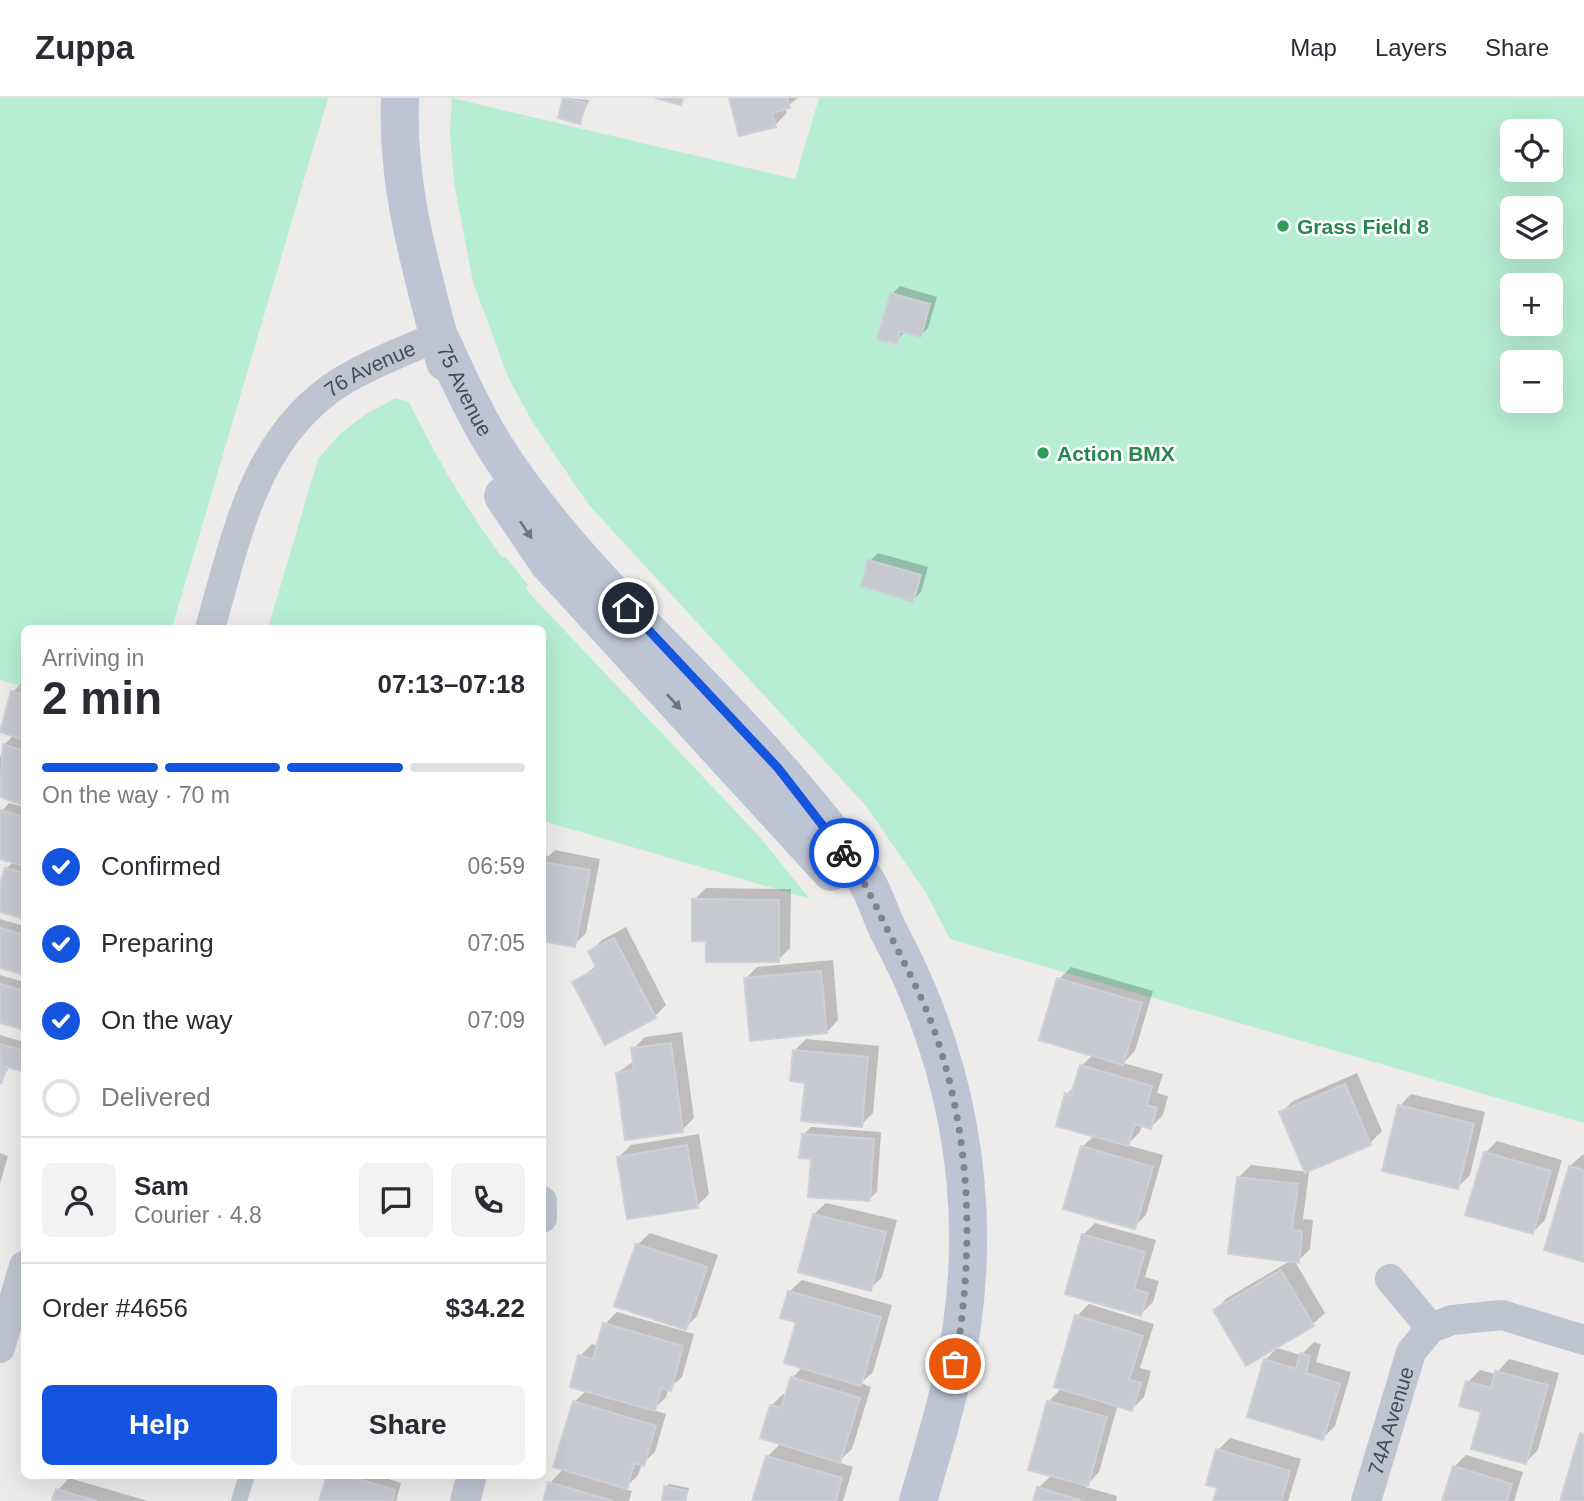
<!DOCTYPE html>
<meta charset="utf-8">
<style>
:root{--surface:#fff;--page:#f2f2f3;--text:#2b2b33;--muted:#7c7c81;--line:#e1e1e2;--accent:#1554de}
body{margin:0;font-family:Arial,sans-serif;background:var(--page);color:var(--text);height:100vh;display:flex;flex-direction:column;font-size:26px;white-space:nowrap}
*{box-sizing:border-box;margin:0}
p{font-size:23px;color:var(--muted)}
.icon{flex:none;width:38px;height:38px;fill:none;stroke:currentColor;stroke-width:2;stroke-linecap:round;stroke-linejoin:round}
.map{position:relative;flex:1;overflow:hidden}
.sheet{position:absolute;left:21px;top:527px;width:525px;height:854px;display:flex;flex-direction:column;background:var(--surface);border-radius:10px;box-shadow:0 7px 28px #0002}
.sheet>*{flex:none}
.tools{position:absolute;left:1500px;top:21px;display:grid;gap:14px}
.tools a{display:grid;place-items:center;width:63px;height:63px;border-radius:10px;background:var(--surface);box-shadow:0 7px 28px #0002;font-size:35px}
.pin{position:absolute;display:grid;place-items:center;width:60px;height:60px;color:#fff;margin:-30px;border:4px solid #fff;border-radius:50%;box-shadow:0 2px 7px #0007}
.courier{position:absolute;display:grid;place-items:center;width:70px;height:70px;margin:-35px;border:5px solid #1554de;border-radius:50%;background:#fff;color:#222;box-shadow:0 2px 9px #0007}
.head em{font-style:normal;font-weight:700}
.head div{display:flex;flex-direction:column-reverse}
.head{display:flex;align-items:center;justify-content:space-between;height:119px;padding:0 21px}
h1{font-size:46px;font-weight:700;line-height:52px}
.bar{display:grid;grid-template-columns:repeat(4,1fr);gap:10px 7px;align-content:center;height:84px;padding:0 21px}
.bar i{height:9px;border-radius:5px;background:var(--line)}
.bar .active{background:var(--accent)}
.bar p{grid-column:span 4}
.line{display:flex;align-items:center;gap:18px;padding:0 21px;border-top:2px solid var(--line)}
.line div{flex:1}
.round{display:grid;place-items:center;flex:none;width:74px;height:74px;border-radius:10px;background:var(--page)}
ol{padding:0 21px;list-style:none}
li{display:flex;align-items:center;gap:21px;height:77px}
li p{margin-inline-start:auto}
li .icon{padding:7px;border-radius:50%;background:var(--accent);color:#fff;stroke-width:4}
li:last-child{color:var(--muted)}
li i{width:38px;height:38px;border:4px solid var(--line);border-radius:50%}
.button{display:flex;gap:14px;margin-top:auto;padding:14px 21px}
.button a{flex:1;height:80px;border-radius:10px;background:var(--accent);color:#fff;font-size:28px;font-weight:700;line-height:80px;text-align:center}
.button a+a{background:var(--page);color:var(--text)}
header{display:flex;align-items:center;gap:42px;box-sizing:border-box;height:98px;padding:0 35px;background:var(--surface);border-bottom:2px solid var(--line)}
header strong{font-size:33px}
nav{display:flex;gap:38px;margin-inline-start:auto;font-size:24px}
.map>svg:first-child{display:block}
</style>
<header>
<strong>Zuppa</strong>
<nav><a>Map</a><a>Layers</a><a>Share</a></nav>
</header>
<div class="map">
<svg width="1584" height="1403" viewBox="0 0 1584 1403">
<rect width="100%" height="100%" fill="#eeebeb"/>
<path fill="#b7eed3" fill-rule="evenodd" d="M0 0H328L172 530H24V589L0 582Z
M452 0 795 81 819 0H1584V1025L950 841 926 795 866 708 588 406 532 323 508 279 473 184 454 85 450 34ZM1512 33H1550V72H1512ZM1512 110H1550V149H1512ZM1512 187H1550V226H1512ZM1512 264H1550V303H1512Z
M396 300 409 304C436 359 466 410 502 460L505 458 528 487 526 490 532 498 758 737 810 801 543 723 542 530H268L318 361 340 336 366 316Z"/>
<path fill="#0003" d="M565 0 589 2 580 24 560 19Z
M731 0H798L785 10 787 15 775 27Z
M900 188 937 199 928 230 921 237 905 233 896 244 892 196Z
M878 455 928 469 921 494 913 502 870 463Z
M24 582V705L0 697V660L4 647 14 637 13 594Z
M9 705 24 709V819L0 812V793L6 771 14 763 0 759V715Z
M555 752 600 761 586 835 574 847 542 841V757L549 758Z
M706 790 791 791 790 850 778 862 708 841 694 802Z
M0 821 24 828V876L0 868Z
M626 829 666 907 654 919 575 884 597 867 590 854 602 842Z
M833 862 838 922 827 934 745 881 757 869Z
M1071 869 1153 893 1135 953 1123 965 1163 976 1157 995 1168 998 1163 1017 1151 1029 1142 1027 1140 1034 1127 1047 1163 1057 1146 1117 1134 1129 1082 1049 1095 1037 1067 996 1076 987 1081 968 1094 956 1059 881Z
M0 877 24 884V930L0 923Z
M682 934 694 1020 682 1032 617 975 634 963 633 951 645 939Z
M0 937 24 944V967L21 971 10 968 0 984Z
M806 941 879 948 873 1015 861 1027 807 983 794 953Z
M1357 975 1382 1033 1370 1045 1306 1073 1281 1015 1293 1003Z
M1411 996 1485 1014 1470 1077 1458 1089 1400 1008Z
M811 1029 881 1034 877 1094 869 1101 813 1060 803 1037Z
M699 1036 709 1096 697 1108 619 1059 631 1047Z
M1497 1043 1562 1062 1545 1122 1533 1134 1485 1055Z
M0 1055 8 1058 0 1086Z
M1582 1057H1584V1162L1570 1068Z
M1251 1067 1309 1074 1303 1121 1313 1122 1310 1151 1298 1163 1294 1162 1325 1215 1313 1226 1215 1212 1227 1200 1292 1162 1239 1079Z
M826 1105 897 1122 882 1179 870 1191 814 1116Z
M1095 1125 1156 1142 1145 1179 1159 1183 1153 1204 1141 1216 1083 1137Z
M650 1135 718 1157 697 1218 685 1230 616 1207 638 1146Z
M802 1182 892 1207 873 1274 861 1285 871 1289 852 1351 838 1364 853 1369 843 1403H754L767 1359 781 1345 771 1308 783 1296 787 1297 793 1279 803 1269 798 1223 790 1193Z
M1089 1206 1154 1226 1140 1270 1151 1273 1144 1299 1132 1311 1118 1306 1099 1374 1085 1389 1117 1398 1116 1403H1034L1038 1390 1052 1377 1048 1304 1062 1290 1077 1218Z
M617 1214 694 1236 682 1279 669 1290 666 1299 653 1312 666 1316 655 1354 642 1366 638 1377 624 1391 632 1393 629 1403H545L550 1385 564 1370 574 1304 587 1292 580 1258 592 1246 599 1248 605 1226Z
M1314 1244 1321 1246 1316 1264 1351 1274 1335 1328 1323 1340 1265 1262 1277 1250 1301 1257Z
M1509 1261 1559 1275 1538 1352 1526 1364 1468 1284 1480 1272 1496 1276Z
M1230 1340 1301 1361 1288 1403H1215L1219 1389 1208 1386 1218 1352Z
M1466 1357 1523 1374 1514 1403H1444L1454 1369Z
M329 1377H376L401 1385 396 1403H321Z
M69 1380 148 1403H54L58 1392Z
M669 1386 689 1390 686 1403H666V1389Z"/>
<path fill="#c7c9d1" stroke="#cfd0d7" stroke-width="2" d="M563 0 586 5 580 26 558 20Z
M655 0H683L681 7Z
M729 0H787L790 10 772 15 776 29 739 38Z
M890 195 930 206 921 239 900 233 897 246 877 241Z
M868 462 921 477 913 504 861 488Z
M11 593 24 597V642L0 634Z
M3 646 24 653V707L0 699Z
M0 712 24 719V768L0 761Z
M542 764 590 772 575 849 542 843Z
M5 770 24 775V821L0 814V787Z
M692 801 779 802V864H706V843H692Z
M0 830 24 837V877L0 870Z
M614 840 656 920 605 947 572 884 597 871 588 853Z
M821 873 827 935 750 943 744 880Z
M1057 880 1142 905 1123 967 1039 942Z
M0 886 24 893V932L0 925Z
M671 945 683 1034 625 1042 616 975 634 972 631 950Z
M0 946 24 953 21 973 6 969 1 986Z
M793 952 868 959 862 1029 801 1023 805 985 790 983Z
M1080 967 1152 988 1147 1007 1157 1010 1151 1031 1135 1026 1128 1048 1056 1028 1065 995 1071 997Z
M1345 986 1371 1047 1305 1075 1279 1014Z
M1398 1007 1474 1026 1458 1091 1382 1073Z
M802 1036 874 1041 870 1103 808 1099 811 1061 799 1060Z
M687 1047 698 1110 627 1121 617 1059Z
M1081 1048 1153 1069 1135 1131 1063 1111Z
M1484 1054 1551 1073 1533 1136 1465 1117Z
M1569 1068 1584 1072V1164L1544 1152Z
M1237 1079 1298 1086 1292 1132 1302 1133 1299 1165 1228 1156Z
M813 1116 886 1134 871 1193 798 1174Z
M1082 1136 1145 1154 1134 1191 1148 1195 1141 1218 1065 1196Z
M636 1146 707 1169 686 1232 614 1208Z
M1281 1172 1314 1228 1246 1268 1213 1212Z
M788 1193 881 1219 861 1288 784 1265 796 1224 780 1220Z
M1075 1217 1143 1238 1129 1282 1141 1285 1132 1313 1054 1289Z
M603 1225 683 1248 671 1293 661 1290 655 1313 570 1289 578 1257 593 1261Z
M1300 1255 1310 1258 1306 1275 1340 1286 1323 1342 1247 1319 1264 1261 1296 1271Z
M1495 1273 1548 1287 1526 1366 1471 1351 1481 1314 1459 1308 1466 1283 1491 1290Z
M791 1279 860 1300 840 1365 760 1340 770 1307 781 1310Z
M573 1303 656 1328 644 1368 634 1365 627 1391 553 1369Z
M1047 1303 1107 1319 1088 1388 1028 1372Z
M1580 1335 1584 1336V1403H1560Z
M1216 1351 1290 1373 1281 1403H1213L1217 1390 1206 1387Z
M766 1358 842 1380 836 1403H752Z
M1453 1368 1512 1386 1507 1403H1442Z
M327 1377H344L395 1392 392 1403H319Z
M548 1384 613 1403H543Z
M664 1388 687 1393 685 1403H662Z
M1037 1389 1083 1403H1033Z
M56 1391 97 1403H52Z"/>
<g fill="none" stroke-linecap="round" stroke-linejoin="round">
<path stroke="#bec5d1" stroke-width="16" d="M239 1403 247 1377"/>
<g stroke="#bec5d1" stroke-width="30">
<path id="s1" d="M210 530C237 438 254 338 342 283 372 265 406 252 439 238"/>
<path d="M542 1103V1120"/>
<path d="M1390 1181 1431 1230"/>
<path d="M0 1250 24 1168"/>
<path d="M465 1403 472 1377"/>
<path id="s2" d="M1366 1403 1411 1254 1431 1230 1452 1222 1502 1217 1584 1242"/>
</g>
<g stroke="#bdc5d5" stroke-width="38">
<path d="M400 0C396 94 423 174 445 264"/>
<path id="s3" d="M439 238C457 276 474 316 497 352 572 469 687 565 778 670 807 703 841 744 865 781 876 798 881 819 890 836 955 957 981 1091 962 1227 953 1287 935 1345 918 1403"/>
<path d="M503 398 549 466 831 774"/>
</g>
</g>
<defs><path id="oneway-solid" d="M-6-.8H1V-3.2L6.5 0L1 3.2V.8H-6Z" transform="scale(1.75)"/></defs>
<g fill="#6e7684">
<use href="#oneway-solid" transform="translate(526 432) rotate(56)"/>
<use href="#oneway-solid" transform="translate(674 604) rotate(48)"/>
</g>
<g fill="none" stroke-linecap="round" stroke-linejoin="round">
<path stroke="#7f848c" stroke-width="7" stroke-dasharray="0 12.6" d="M844 755C865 782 873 803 888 833 906 868 924 902 937 940 972 1046 974 1156 955 1266"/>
<path stroke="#1554de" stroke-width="9" d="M628 510 778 670 844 755"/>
</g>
<g fill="#2e9e5b" stroke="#fff" stroke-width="2.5">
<circle cx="1283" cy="128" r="7"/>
<circle cx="1043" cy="355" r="7"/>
</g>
<g text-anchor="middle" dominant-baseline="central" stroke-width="5" stroke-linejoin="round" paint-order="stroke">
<g font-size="21" font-weight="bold" fill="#27864d" stroke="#fff" text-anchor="start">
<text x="1297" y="128">Grass Field 8</text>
<text x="1057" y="355">Action BMX</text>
</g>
<g font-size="21" fill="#434c59" stroke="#fff">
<text stroke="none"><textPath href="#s1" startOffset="318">76 Avenue</textPath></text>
<text stroke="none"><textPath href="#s3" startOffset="60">75 Avenue</textPath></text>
<text stroke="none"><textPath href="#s2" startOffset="84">74A Avenue</textPath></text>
</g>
</g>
</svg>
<div class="tools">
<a><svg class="icon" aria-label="locate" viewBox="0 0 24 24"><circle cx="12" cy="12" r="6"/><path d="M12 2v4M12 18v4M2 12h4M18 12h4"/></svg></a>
<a><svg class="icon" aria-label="layers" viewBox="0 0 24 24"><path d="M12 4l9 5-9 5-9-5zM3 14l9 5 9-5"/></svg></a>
<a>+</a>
<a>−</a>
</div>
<div class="pin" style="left:955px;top:1266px;background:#ea580c"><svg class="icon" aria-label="bag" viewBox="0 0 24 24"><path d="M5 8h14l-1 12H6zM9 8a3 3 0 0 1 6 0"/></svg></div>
<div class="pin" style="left:628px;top:510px;background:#1f2937"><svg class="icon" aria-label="home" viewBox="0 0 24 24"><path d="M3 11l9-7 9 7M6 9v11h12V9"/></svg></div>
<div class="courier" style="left:844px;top:755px"><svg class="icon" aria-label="bike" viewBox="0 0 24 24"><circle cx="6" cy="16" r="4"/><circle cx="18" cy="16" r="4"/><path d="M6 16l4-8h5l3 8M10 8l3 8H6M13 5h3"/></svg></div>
<section class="sheet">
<div class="head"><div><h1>2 min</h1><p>Arriving in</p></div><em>07:13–07:18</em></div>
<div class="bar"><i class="active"></i><i class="active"></i><i class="active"></i><i></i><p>On the way · 70 m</p></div>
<ol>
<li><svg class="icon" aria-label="check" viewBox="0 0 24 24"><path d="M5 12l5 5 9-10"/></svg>Confirmed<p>06:59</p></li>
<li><svg class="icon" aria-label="check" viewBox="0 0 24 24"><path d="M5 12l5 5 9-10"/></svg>Preparing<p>07:05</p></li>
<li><svg class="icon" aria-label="check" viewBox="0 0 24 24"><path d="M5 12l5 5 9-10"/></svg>On the way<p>07:09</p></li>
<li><i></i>Delivered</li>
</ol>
<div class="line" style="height:126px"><a class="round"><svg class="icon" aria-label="person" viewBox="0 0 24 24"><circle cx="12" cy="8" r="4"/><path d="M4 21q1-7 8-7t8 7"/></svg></a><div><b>Sam</b><p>Courier · 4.8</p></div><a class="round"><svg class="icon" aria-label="chat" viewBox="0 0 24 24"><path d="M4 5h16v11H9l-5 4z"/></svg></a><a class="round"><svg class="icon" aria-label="phone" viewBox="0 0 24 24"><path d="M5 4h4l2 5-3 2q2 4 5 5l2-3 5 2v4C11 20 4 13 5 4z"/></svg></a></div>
<div class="line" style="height:91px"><div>Order #4656</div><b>$34.22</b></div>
<div class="button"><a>Help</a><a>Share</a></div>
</section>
</div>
